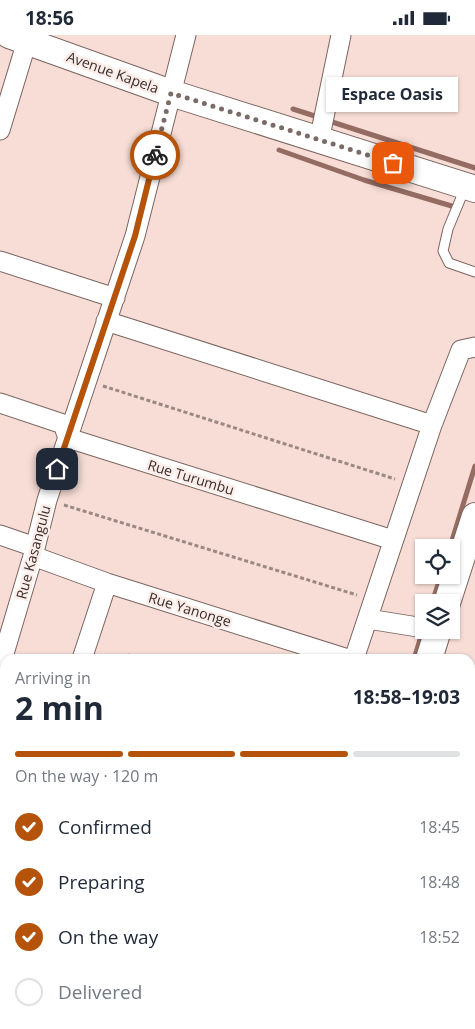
<!DOCTYPE html>
<meta charset="utf-8">
<style>
:root{--surface:#fff;--page:#f2f2f3;--text:#1f2937;--muted:#747a83;--line:#e0e1e3;--accent:#b45309}
body{margin:0;font-family:"Open Sans",sans-serif;background:var(--page);color:var(--text);height:100vh;display:flex;flex-direction:column;font-size:19px;white-space:nowrap}
*{box-sizing:border-box;margin:0}
p{font-size:16px;color:var(--muted)}
.icon{flex:none;width:28px;height:28px;fill:none;stroke:currentColor;stroke-width:2;stroke-linecap:round;stroke-linejoin:round}
.map{position:relative;flex:1;overflow:hidden}
.sheet{position:absolute;left:0px;top:619px;width:475px;height:376px;display:flex;flex-direction:column;background:var(--surface);border-radius:15px 15px 0 0;box-shadow:0 1px 4px #0004}
.sheet>*{flex:none}
.tools{position:absolute;left:415px;top:504px;display:grid;gap:10px}
.tools a{display:grid;place-items:center;width:45px;height:45px;border-radius:0px;background:var(--surface);box-shadow:0 1px 4px #0004;font-size:25px}
.pin{position:absolute;display:grid;place-items:center;width:42px;height:42px;color:#fff;margin:-21px;border-radius:10px;box-shadow:0 2px 8px #0006}
.courier{position:absolute;display:grid;place-items:center;width:50px;height:50px;margin:-25px;border:4px solid #b45309;border-radius:50%;background:#fff;color:#222;box-shadow:0 1px 6px #0007}
.bubble{position:absolute;height:35px;border-radius:0px;background:var(--surface);box-shadow:0 1px 4px #0004;font-size:16px;font-weight:700;line-height:35px;text-align:center}
.summary em{font-style:normal;font-weight:700}
.summary div{display:flex;flex-direction:column-reverse}
.summary{display:flex;align-items:center;justify-content:space-between;height:85px;padding:0 15px}
h1{font-size:32px;font-weight:700;line-height:38px}
.bar{display:grid;grid-template-columns:repeat(4,1fr);gap:8px 5px;align-content:center;height:60px;padding:0 15px}
.bar i{height:6px;border-radius:4px;background:var(--line)}
.bar .active{background:var(--accent)}
.bar p{grid-column:span 4}
ol{padding:0 15px;list-style:none}
li{display:flex;align-items:center;gap:15px;height:55px}
li p{margin-inline-start:auto}
li .icon{padding:5px;border-radius:50%;background:var(--accent);color:#fff;stroke-width:4}
li:last-child{color:var(--muted)}
li i{width:28px;height:28px;border:2px solid var(--line);border-radius:50%}
.status{display:flex;justify-content:space-between;align-items:center;height:35px;padding:0 25px;background:var(--surface);direction:ltr}
.status svg{height:14px;fill:currentColor}
.map>svg:first-child{display:block}
</style>
<div class="status"><b>18:56</b><svg viewBox="0 0 49 12"><path d="M0 12V9h3v3zM5 12V6h3v6zM10 12V3h3v9zM15 12V0h3v12zM26 1h20v11H26zM47 4h2v5h-2z"/></svg></div>
<div class="map">
<svg width="475" height="994" viewBox="0 0 475 994">
<rect width="100%" height="100%" fill="#f7ddd6"/>
<g fill="none" stroke-linecap="round" stroke-linejoin="round">
<path stroke="#946c62" stroke-width="5" d="M293 74 321 83
M329 86 475 133
M279 115 364 145 455 172
M450 512 475 431
M432 568 441 540
M414 624 422 598
M470 758 475 742
M298 994 299 990
M359 994 360 990"/>
<defs>
<path id="lane" d="M465 153 448 194 443 216 449 228 475 237
M381 994 382 990"/>
<path id="street" d="M0 95 27 6
M319 106 341 0
M0 226 115 263
M106 286 432 390
M0 368 63 389 68 403 393 505
M0 500 35 512
M33 521 107 548 348 624
M368 584 424 593
M82 624 107 548
M354 624 432 390 461 315 475 312
M0 632 33 521 47 465 135 201 186 0
M0 772 5 773
M0 904 5 905
M470 935 475 936
M237 994 238 990"/>
<path id="secondary" d="M9 0 171 58 475 154
M447 568 475 481
M429 624 438 595
M315 994 317 990"/>
</defs>
<use href="#lane" stroke="#7b655f" stroke-width="11"/>
<use href="#street" stroke="#7b655f" stroke-width="21"/>
<use href="#secondary" stroke="#7b655f" stroke-width="28"/>
<path stroke="#9a8883" stroke-width="3" stroke-dasharray="4 2.5" stroke-linecap="butt" d="M103 351 395 444
M64 470 357 560
M128 620 142 624
M0 839 5 840"/>
<use href="#lane" stroke="#fff" stroke-width="9"/>
<use href="#street" stroke="#fff" stroke-width="19"/>
<use href="#secondary" stroke="#fff" stroke-width="26"/>
</g>
<g fill="none" stroke-linecap="round" stroke-linejoin="round">
<path stroke="#7a6b67" stroke-width="5" stroke-dasharray="0 9" d="M155 120 171 58 393 128"/>
<path stroke="#b45309" stroke-width="6" d="M57 434 135 201 155 120"/>
</g>
<g text-anchor="middle" dominant-baseline="central" stroke-width="5" stroke-linejoin="round" paint-order="stroke">
<g font-size="14" fill="#372e2b" stroke="#fcede9">
<text transform="translate(113 37) rotate(20)">Avenue Kapela</text>
<text transform="translate(191 442) rotate(17)">Rue Turumbu</text>
<text transform="translate(33 517) rotate(-75)">Rue Kasangulu</text>
<text transform="translate(190 574) rotate(17)">Rue Yanonge</text>
</g>
</g>
</svg>
<div class="tools">
<a><svg class="icon" aria-label="locate" viewBox="0 0 24 24"><circle cx="12" cy="12" r="6"/><path d="M12 2v4M12 18v4M2 12h4M18 12h4"/></svg></a>
<a><svg class="icon" aria-label="layers" viewBox="0 0 24 24"><path d="M12 4l9 5-9 5-9-5zM3 14l9 5 9-5"/></svg></a>
</div>
<div class="pin" style="left:393px;top:128px;background:#ea580c"><svg class="icon" aria-label="bag" viewBox="0 0 24 24"><path d="M5 8h14l-1 12H6zM9 8a3 3 0 0 1 6 0"/></svg></div>
<div class="pin" style="left:57px;top:434px;background:#1f2937"><svg class="icon" aria-label="home" viewBox="0 0 24 24"><path d="M3 11l9-7 9 7M6 9v11h12V9"/></svg></div>
<div class="courier" style="left:155px;top:120px"><svg class="icon" aria-label="bike" viewBox="0 0 24 24"><circle cx="6" cy="16" r="4"/><circle cx="18" cy="16" r="4"/><path d="M6 16l4-8h5l3 8M10 8l3 8H6M13 5h3"/></svg></div>
<div class="bubble" style="left:326px;top:42px;width:132px">Espace Oasis</div>
<section class="sheet">
<div class="summary"><div><h1>2 min</h1><p>Arriving in</p></div><em>18:58–19:03</em></div>
<div class="bar"><i class="active"></i><i class="active"></i><i class="active"></i><i></i><p>On the way · 120 m</p></div>
<ol>
<li><svg class="icon" aria-label="check" viewBox="0 0 24 24"><path d="M5 12l5 5 9-10"/></svg>Confirmed<p>18:45</p></li>
<li><svg class="icon" aria-label="check" viewBox="0 0 24 24"><path d="M5 12l5 5 9-10"/></svg>Preparing<p>18:48</p></li>
<li><svg class="icon" aria-label="check" viewBox="0 0 24 24"><path d="M5 12l5 5 9-10"/></svg>On the way<p>18:52</p></li>
<li><i></i>Delivered</li>
</ol>
</section>
</div>
